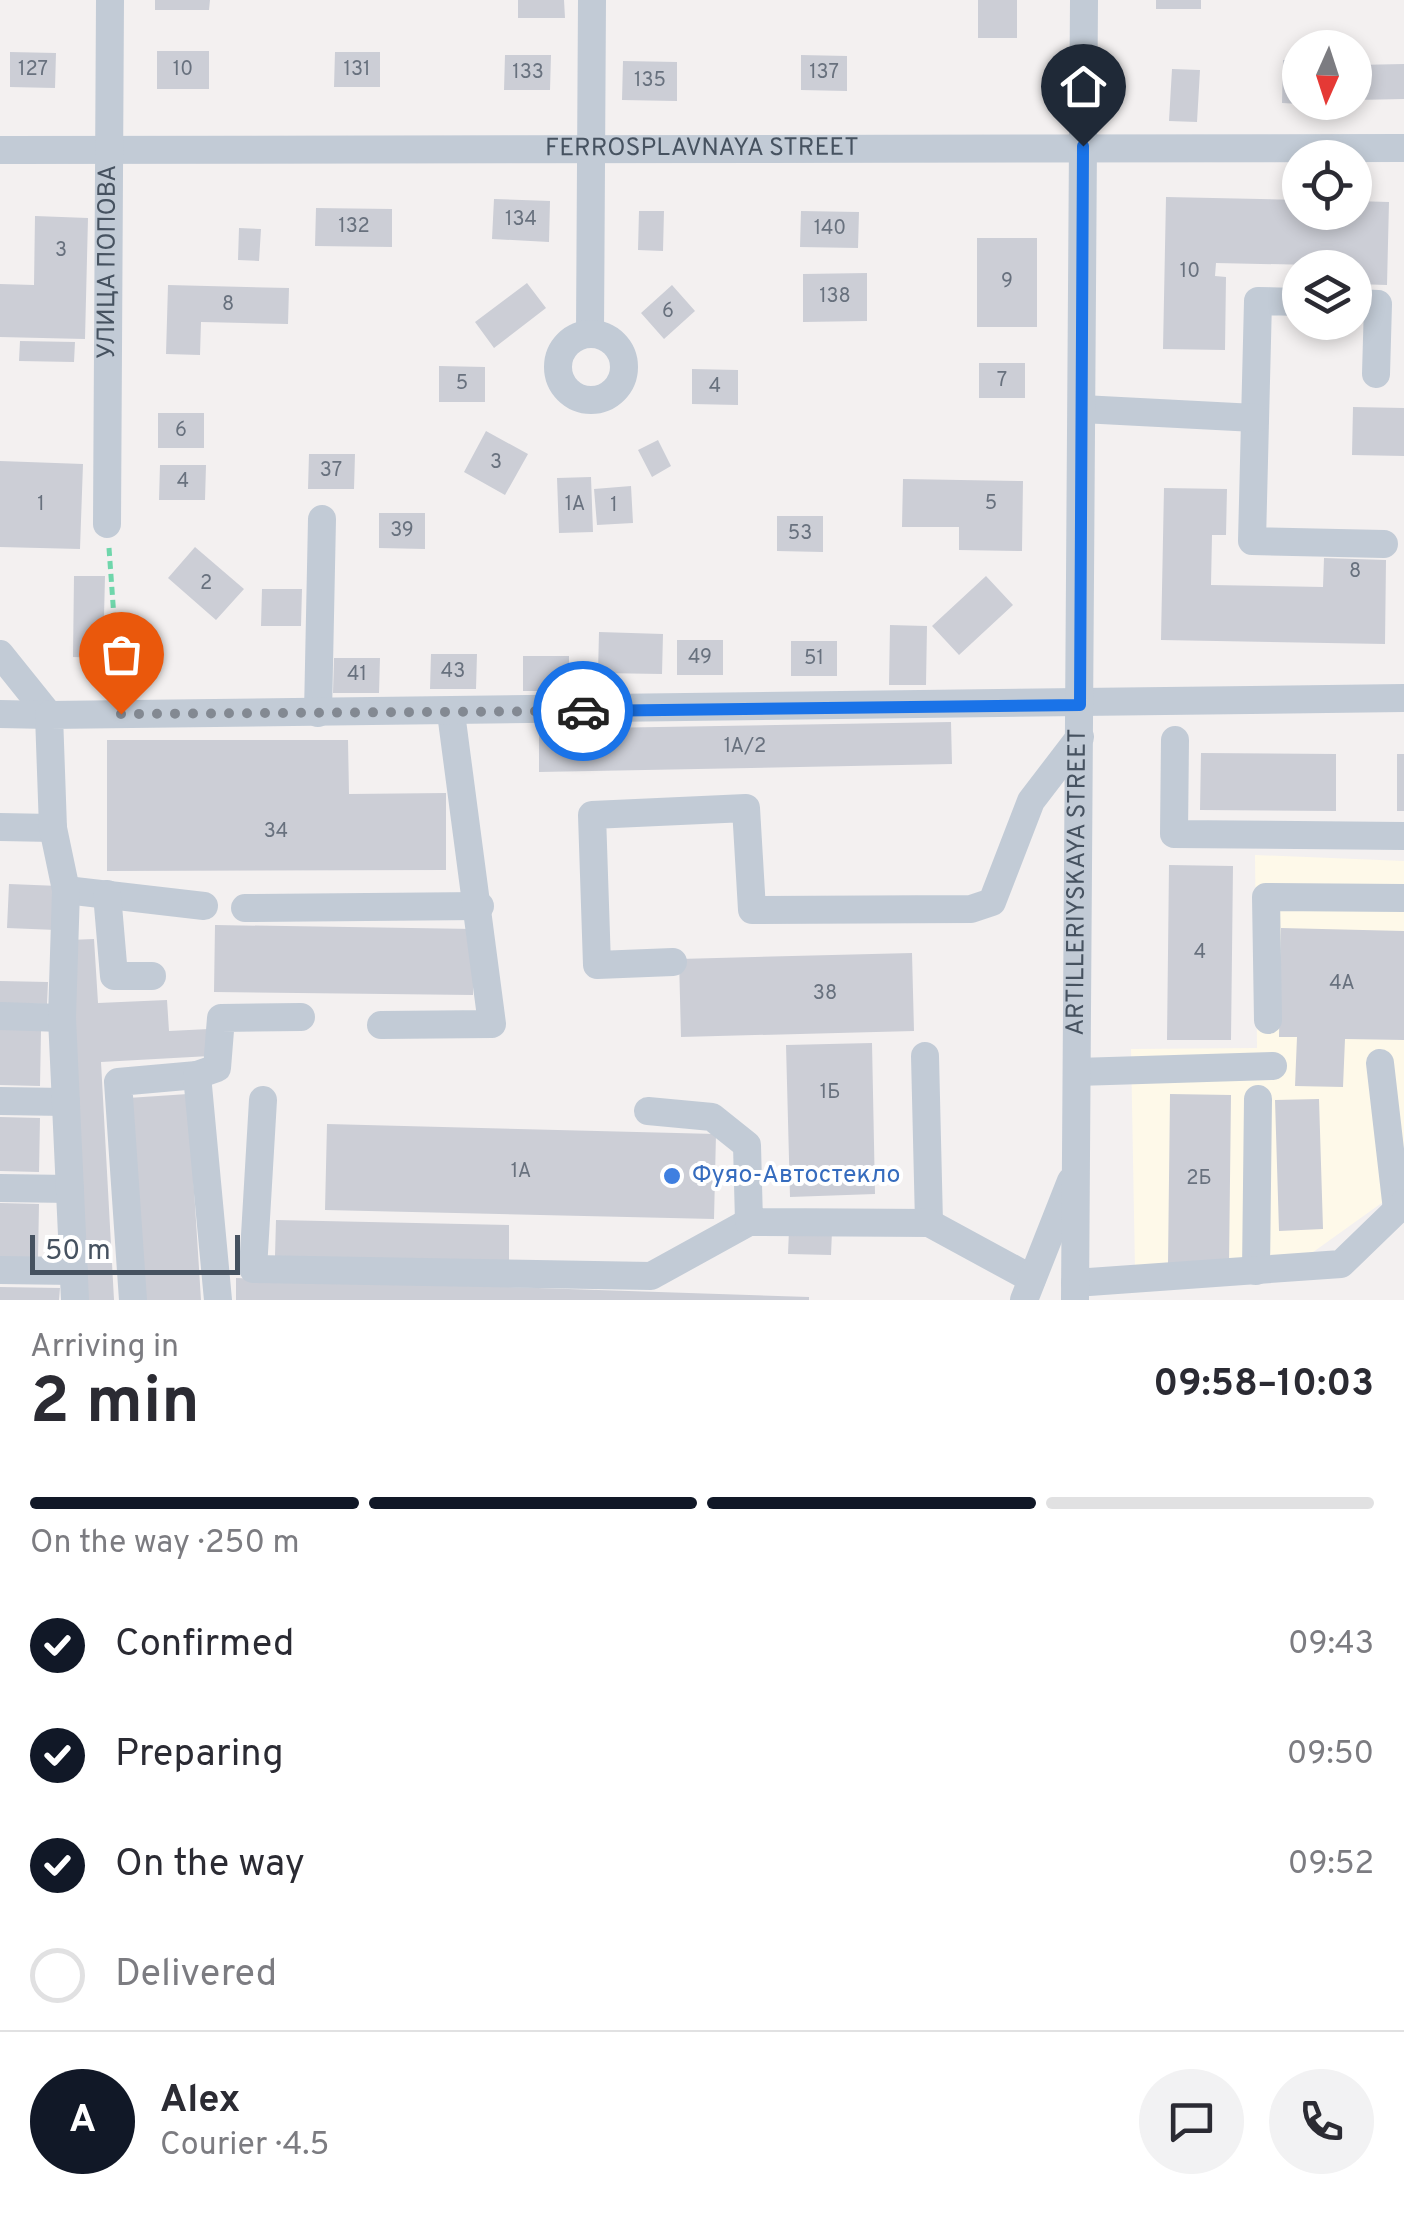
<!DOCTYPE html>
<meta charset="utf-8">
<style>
:root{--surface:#fff;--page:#f2f2f3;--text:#2b2b33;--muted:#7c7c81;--line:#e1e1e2;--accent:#111827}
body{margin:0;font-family:Overpass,sans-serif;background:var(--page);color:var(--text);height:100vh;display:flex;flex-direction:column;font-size:38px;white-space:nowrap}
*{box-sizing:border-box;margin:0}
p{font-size:32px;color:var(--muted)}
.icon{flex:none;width:55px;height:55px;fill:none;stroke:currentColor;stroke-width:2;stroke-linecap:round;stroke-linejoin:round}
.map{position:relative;height:1300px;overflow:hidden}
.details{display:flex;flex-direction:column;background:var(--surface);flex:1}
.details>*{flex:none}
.needle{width:65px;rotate:183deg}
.tools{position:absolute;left:1282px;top:30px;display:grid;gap:20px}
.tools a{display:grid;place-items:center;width:90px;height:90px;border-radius:50%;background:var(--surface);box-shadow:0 5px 15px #0003;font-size:50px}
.scale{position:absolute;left:30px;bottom:25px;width:210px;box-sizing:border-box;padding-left:10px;border:5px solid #465260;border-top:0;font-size:28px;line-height:35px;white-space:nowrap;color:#465260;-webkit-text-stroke:8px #fff;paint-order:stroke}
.pin{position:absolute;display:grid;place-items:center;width:85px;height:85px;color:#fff;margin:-102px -42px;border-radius:50% 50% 50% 0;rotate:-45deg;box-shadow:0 0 10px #0007}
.pin .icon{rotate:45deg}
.courier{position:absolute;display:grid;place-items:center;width:100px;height:100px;margin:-50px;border:8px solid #1a73e8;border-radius:50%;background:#fff;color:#222;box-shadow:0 2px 12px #0007}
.head em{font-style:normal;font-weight:700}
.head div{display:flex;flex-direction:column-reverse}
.head{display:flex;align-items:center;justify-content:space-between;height:170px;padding:0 30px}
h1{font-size:65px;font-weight:700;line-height:75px}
.bar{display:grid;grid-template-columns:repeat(4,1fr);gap:15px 10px;align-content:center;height:120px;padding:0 30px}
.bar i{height:12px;border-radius:8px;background:var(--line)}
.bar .on{background:var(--accent)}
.bar p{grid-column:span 4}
.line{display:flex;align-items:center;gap:25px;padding:0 30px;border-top:2px solid var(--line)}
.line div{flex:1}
.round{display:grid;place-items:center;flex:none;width:105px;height:105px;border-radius:52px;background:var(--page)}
ol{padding:0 30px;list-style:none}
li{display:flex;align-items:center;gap:30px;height:110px}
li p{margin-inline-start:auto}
li .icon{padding:10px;border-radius:50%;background:var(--accent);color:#fff;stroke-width:4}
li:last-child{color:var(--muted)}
li i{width:55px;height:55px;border:5px solid var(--line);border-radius:50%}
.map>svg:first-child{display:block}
</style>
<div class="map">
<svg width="1404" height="1300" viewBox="0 0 1404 1300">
<rect width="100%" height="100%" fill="#f3f0f0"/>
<path fill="#fef9e9" d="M1255 855 1404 861V1187L1309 1255 1135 1270 1131 1049 1257 1048Z"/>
<path fill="#ccced6" d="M155 0H210L209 10H155Z
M518 0H564L565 18H518Z
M978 0H1017V38H978Z
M1156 0H1201V9H1156Z
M157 51H209V89H157Z
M10 52 56 53 55 88 10 87Z
M335 52H380V87H334Z
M505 55H551L550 90H504Z
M801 55 847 56V91L801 90Z
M1283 60H1300V104L1282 103Z
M623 61 677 62V101L622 100Z
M1404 64V99L1356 100V65Z
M1172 69 1200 70 1197 122 1169 121Z
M1166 197 1300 200V212H1355V201L1389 202 1387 285 1355 284V268H1325V255L1313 254V265L1216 263 1215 276 1226 277 1225 350 1163 349Z
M494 199 550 201 549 242 492 239Z
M316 208 392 209V247L315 246Z
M639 211H664L663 251 638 250Z
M801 211 859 212 858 248 800 247Z
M35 216 88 218 85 339 0 337V284L34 285Z
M239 228 261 229 259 261 238 260Z
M977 238H1037V327H977Z
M867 273V321L803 322V274Z
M527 283 546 308 494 348 475 322Z
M168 285 289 288 288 324 201 322 200 355 166 354Z
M672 285 695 311 664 339 641 313Z
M20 341 75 342 74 362 19 361Z
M979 363H1025V398H979Z
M439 366 485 367V402H439Z
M692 369 738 370V405L692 404Z
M1353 407 1404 408V456L1352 455Z
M158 413H204V448H158Z
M486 431 528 454 505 495 464 472Z
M658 440 671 466 652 477 638 450Z
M309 454H355L354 489H308Z
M0 461 83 464 80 549 0 547Z
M160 465H206L205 500H159Z
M591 477 593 532 559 533 557 478Z
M903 479 1023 481 1022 551 959 550V527H902Z
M631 486 633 523 597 525 594 489Z
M1164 488 1227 489 1226 535H1212L1211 585 1323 587 1324 558 1386 560 1385 644 1161 640Z
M379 513H425V549L379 548Z
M777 516H823V552L777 551Z
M195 547 244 589 216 620 168 578Z
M74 576H105L103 658 73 657Z
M986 576 1013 605 959 655 932 626Z
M262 589H302L301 626H261Z
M890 625 927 626 926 685H889Z
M599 632 663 634 662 674 598 673Z
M677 640H723V675H677Z
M791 641H837V676H791Z
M431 654H477L476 689H430Z
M523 656H569V691H523Z
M334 658H380L379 693H333Z
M951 722 952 764 539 772V729Z
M107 740H348L349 794 446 793V870L107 871Z
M1201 753 1336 754V811L1200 810Z
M1397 754H1404V811H1397Z
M1169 865 1233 866 1231 1040H1167Z
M9 884 59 886 56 930 7 928Z
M215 925 474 929 473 995 214 992Z
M1281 928 1404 931V1040L1345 1039 1343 1087 1295 1086 1297 1037H1279Z
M94 939 98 1003 167 1000 169 1031 209 1029 210 1056 101 1062 114 1300H88L69 940Z
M912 953 914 1031 681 1037 679 959Z
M0 981 48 982 47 1004 0 1003Z
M0 1029 41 1030 40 1086 0 1085Z
M872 1043 875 1194 790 1197 786 1045Z
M188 1094 201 1300H142L128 1098Z
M1170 1094 1231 1095 1229 1265 1168 1264Z
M1319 1099 1323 1229 1279 1231 1275 1100Z
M0 1117 40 1118 39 1172 0 1171Z
M327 1124 716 1134 714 1219 325 1210Z
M0 1203 39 1204 38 1258 0 1257Z
M276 1220 509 1225V1262L275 1256Z
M789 1230 832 1231 831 1255 788 1254Z
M236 1278 809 1297V1300H236Z
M0 1287 60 1288 59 1300H0Z"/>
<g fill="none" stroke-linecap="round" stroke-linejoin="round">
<path stroke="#6fd6ab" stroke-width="5" stroke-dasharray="8 5" stroke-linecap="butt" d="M109 548 119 687"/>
<g stroke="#c2cbd6" stroke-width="28">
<path id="s1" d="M0 150 1404 148"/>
<path d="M1300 302 1258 301 1252 541 1384 544"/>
<path d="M1355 303 1378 304 1376 374"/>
<path d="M590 333 592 0"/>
<circle cx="591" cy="367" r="33"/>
<path d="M1082 409 1255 418"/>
<path id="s2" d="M107 524 110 0"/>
<path d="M0 654 49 715"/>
<path d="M318 713 322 519"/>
<path d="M0 714 49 715"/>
<path d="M1175 740 1174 834 1404 836"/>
<path d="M0 827 53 828"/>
<path d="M66 890 204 906"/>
<path d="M107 894 114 976H152"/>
<path d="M245 908 480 906"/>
<path d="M673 962 597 965 592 815 746 808 752 910 971 909 992 902 1031 801 1080 737"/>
<path d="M0 1016 62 1018"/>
<path d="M1268 1020 1266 897 1404 898"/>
<path d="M381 1025 492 1024 451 713"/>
<path d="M925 1056 929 1223"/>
<path d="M1380 1063 1397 1210"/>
<path d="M1077 1072 1273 1066"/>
<path d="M263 1100 253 1269 651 1276 749 1222"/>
<path d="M0 1101 66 1102"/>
<path d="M648 1111 712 1117 747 1145 749 1222 929 1223 1032 1279"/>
<path d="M0 1188 70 1189"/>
<path d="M0 1270 74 1271"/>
<path d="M1256 1271 1258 1099"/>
<path d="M1075 1283 1341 1264 1404 1203"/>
<path d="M75 1300 62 1018 66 890 53 828 49 715 1404 698"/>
<path d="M133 1300 118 1082 197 1075"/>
<path d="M218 1300 197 1075 217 1068 221 1018 301 1017"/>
<path d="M1024 1300 1071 1181"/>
<path id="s3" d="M1075 1300 1084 0"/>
</g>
</g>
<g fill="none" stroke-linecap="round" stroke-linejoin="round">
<path stroke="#838992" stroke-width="10" stroke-dasharray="0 18" d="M121 714 583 711"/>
<path stroke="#1a73e8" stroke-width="12" d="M583 711 1080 705 1083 146"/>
</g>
<circle fill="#3f7fe0" stroke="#fff" stroke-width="4" cx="672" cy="1176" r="10"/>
<g text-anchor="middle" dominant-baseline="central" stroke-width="8" stroke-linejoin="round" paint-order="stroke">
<g font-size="20" fill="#68717e">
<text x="33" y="70">127</text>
<text x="183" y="70">10</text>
<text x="357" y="70">131</text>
<text x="528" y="73">133</text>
<text x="824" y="73">137</text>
<text x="650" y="81">135</text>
<text x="521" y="220">134</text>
<text x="354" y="227">132</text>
<text x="830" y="229">140</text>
<text x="61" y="251">3</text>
<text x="1190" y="272">10</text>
<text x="1007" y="282">9</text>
<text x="835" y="297">138</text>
<text x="228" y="305">8</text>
<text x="668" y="312">6</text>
<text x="1002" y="381">7</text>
<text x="462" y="384">5</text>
<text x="715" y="387">4</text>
<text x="181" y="431">6</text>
<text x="496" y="463">3</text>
<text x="331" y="471">37</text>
<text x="183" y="482">4</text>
<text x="991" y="504">5</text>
<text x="41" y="505">1</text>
<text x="575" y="505">1А</text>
<text x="614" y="506">1</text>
<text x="402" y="531">39</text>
<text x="800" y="534">53</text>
<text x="1355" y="572">8</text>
<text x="206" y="584">2</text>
<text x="700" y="658">49</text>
<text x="814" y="659">51</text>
<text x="453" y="672">43</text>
<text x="357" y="675">41</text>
<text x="745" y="747">1А/2</text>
<text x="276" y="832">34</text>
<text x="1200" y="953">4</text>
<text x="1342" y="984">4А</text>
<text x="825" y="994">38</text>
<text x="830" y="1093">1Б</text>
<text x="521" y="1172">1А</text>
<text x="1199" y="1179">2Б</text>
</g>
<g font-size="25" fill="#465260" stroke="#fff">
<text stroke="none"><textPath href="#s1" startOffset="702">FERROSPLAVNAYA STREET</textPath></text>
<text stroke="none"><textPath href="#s2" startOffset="262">УЛИЦА ПОПОВА</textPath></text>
<text stroke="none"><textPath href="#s3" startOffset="418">ARTILLERIYSKAYA STREET</textPath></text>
</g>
<g font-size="25" fill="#366cbe" stroke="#fff" text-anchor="start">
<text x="692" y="1176">Фуяо-Автостекло</text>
</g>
</g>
</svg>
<div class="tools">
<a><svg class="needle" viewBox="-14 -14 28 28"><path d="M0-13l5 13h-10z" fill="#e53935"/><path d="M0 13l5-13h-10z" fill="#7c7c81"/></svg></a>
<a><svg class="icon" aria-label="locate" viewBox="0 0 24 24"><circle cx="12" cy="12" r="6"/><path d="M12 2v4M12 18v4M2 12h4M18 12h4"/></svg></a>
<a><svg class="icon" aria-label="layers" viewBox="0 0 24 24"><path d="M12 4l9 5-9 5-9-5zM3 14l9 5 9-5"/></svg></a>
</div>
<div class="scale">50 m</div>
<div class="pin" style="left:121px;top:714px;background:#ea580c"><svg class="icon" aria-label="bag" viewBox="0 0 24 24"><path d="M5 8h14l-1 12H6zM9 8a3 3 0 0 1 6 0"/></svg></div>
<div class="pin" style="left:1083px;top:146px;background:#1f2937"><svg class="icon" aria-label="home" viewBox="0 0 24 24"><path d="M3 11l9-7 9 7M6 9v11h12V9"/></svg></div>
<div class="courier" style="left:583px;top:711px"><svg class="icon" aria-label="car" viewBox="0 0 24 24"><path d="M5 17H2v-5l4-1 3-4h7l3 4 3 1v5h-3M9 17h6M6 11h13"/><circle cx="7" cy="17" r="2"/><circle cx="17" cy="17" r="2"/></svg></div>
</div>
<section class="details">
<div class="head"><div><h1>2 min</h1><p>Arriving in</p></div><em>09:58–10:03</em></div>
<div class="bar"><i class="on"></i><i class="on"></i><i class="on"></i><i></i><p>On the way · 250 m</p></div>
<ol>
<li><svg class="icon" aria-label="check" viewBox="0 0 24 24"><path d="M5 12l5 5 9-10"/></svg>Confirmed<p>09:43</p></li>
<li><svg class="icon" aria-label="check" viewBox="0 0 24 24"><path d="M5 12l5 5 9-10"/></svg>Preparing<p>09:50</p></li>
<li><svg class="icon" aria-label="check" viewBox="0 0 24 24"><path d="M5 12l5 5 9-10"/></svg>On the way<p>09:52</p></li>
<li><i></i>Delivered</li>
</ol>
<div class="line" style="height:180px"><b class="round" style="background:var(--accent);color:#fff">A</b><div><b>Alex</b><p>Courier · 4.5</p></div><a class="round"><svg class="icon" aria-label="chat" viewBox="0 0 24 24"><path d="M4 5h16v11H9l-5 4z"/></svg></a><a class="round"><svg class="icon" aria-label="phone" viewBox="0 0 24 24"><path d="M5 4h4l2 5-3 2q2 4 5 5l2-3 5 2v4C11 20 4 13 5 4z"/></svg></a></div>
</section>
